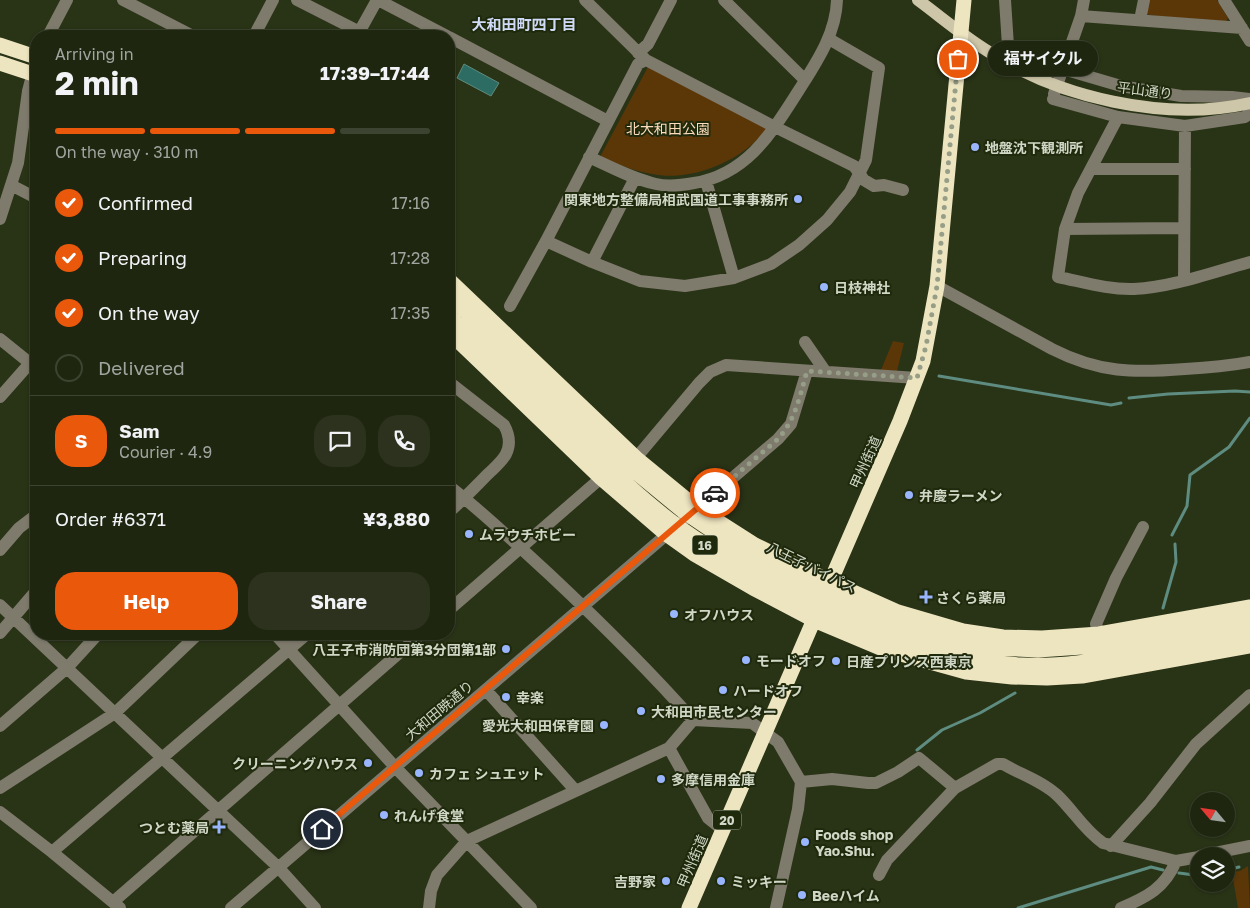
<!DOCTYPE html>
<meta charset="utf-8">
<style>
:root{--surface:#1f2610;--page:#2c321e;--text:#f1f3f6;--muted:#a1a59f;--line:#3c4330;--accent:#ea580c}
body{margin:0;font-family:"Golos Text","Noto Sans JP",sans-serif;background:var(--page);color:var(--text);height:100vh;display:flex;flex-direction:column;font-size:19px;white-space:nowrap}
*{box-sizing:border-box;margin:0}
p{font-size:16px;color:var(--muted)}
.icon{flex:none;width:28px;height:28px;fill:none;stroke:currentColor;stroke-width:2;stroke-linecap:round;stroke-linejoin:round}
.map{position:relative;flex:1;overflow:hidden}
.drawer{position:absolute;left:30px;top:30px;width:425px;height:610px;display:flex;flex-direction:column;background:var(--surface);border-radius:20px;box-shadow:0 1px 4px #0004,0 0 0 1px var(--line)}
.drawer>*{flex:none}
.needle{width:32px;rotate:299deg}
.tools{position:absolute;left:1190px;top:792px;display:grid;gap:10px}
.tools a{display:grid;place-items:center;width:45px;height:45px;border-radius:50%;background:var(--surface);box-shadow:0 1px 4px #0004,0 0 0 1px var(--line);font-size:25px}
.pin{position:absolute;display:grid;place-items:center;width:42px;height:42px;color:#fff;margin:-21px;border:2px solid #fff;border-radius:50%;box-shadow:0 1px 5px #0007}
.courier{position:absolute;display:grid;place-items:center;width:50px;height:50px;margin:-25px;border:4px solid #ea580c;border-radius:50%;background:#fff;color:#222;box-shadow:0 1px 6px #0007}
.bubble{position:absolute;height:35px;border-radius:18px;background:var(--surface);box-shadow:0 1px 4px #0004,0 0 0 1px var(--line);font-size:16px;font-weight:700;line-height:35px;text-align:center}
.overview em{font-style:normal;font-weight:700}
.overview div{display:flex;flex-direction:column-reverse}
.overview{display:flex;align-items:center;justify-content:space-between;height:85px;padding:0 25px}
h1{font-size:32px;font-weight:700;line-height:38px}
.bar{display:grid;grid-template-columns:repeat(4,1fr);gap:8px 5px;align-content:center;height:60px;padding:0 25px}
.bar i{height:6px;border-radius:4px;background:var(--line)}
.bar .active{background:var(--accent)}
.bar p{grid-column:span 4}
.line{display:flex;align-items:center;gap:12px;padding:0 25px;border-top:1px solid var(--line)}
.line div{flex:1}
.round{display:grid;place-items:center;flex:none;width:52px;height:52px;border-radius:20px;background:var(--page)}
ol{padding:0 25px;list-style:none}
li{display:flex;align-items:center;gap:15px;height:55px}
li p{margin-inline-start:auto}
li .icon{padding:5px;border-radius:50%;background:var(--accent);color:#fff;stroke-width:4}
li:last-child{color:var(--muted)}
li i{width:28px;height:28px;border:2px solid var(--line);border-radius:50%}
.primary-button{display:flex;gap:10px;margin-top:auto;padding:10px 25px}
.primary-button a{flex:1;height:58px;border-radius:20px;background:var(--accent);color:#fff;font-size:20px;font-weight:700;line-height:58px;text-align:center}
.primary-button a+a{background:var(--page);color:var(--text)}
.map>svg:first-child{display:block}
</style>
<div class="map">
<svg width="1250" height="908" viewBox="0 0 1250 908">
<rect width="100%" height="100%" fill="#293316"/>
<path fill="#5b3708" d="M1148 0H1217L1228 18 1225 23 1149 15 1146 12Z
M649 65 769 127C763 133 757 140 750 146 725 167 684 181 652 174 634 171 617 164 600 157Z
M893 341 904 343 897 371 881 370Z
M1248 866 1250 908H1238L1232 872 1240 871Z"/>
<path fill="#2d6c62" stroke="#5e8c80" d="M464 64 499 83 491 96 457 78Z"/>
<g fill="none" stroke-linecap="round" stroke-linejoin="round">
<path stroke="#5e8c80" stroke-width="3" d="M939 376 1111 405 1121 403
M1129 398 1168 394 1235 391 1250 392
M1172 535 1187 506 1190 475 1229 447 1250 418
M1163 608 1176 562 1175 544
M917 750 942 730 980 713 1015 693
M1226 870 1239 867
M1179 873 1194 875 1199 874
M1018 908 1151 867 1163 870"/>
<path stroke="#7e7a6c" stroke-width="12" d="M123 0 193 36
M297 0 360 32
M378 0 447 36
M585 0 646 60 775 127 854 166 864 180 874 186 884 185 903 190
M724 0 805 80
M1005 0 1008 46 1063 69 1121 86 1181 96 1232 97 1250 99
M1224 0 1250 41
M1081 16 1242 28
M1140 20 1144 0
M48 36 67 0
M254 36 273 0
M357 36 377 0
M449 37 608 121
M638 53 648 44 671 0
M1054 94 1081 16 1084 0
M1053 99 1118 117 1185 126 1245 117 1250 112
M1118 117 1078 193 1065 229 1058 277C1083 282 1109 290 1134 289 1173 287 1213 272 1250 262
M589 157C611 167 633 179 656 184 668 187 683 185 694 183 748 174 772 132 799 90 816 63 836 34 837 0
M1091 169H1185
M706 181 734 278
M11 185 36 198
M0 219 18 163 28 91 36 61
M1065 229 1184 228
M546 241 592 262 640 281 685 286 734 278 771 264 799 245 827 220 850 192 866 160 879 68 829 39
M592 262 635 178
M1184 280 1185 126
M937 286 1052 349C1099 373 1134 373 1185 369 1207 368 1229 366 1250 362
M510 306 546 241 638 64 646 60
M0 339 36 368
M805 342 825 371
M449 382 504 425C509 434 511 444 506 454 502 462 494 468 488 474 475 487 463 500 449 512
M0 397 30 363
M636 458 699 383 710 372 726 365 917 378
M449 486C484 513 516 544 549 574 599 621 648 669 693 720L752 723 778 742 801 782 798 809 776 908
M0 550 19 528 36 515
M0 605 278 867 315 908
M449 610 601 478
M0 633 36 591
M275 634 395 767 531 908
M1099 634 1096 624 1116 578 1143 527
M486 690 575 790
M0 726 67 668 98 634
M669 748 708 818 723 830
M801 782 832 779 868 783H876L898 772 919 758 955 788
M0 788 115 713 198 634
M0 812 52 852 120 908
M1111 846 1150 803 1196 744 1250 695
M52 852 307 634
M1200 856 1250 846
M879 875 887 860 955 788 997 764H1003C1020 774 1042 781 1057 795 1073 810 1084 830 1103 843L1176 861 1199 857
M113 902 421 634
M231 908 778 439 791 424 807 371
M429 908 431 891 437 875 467 841 669 748 693 720
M1121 908C1147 897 1165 888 1176 861"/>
<path stroke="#cdc6a8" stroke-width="12" d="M918 0C941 17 962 35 986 50 1058 98 1165 122 1250 103"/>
<path stroke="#ede4c0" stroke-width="15" d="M0 45 36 57
M0 63 36 75
M449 280 636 458 697 508 755 545 831 582 898 612 963 631 1003 637 1042 638 1099 634 1250 607
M449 295 621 460 683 511 726 540 767 565 890 622 927 635 958 642 995 648 1038 650 1097 646 1250 620
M449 316C491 356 533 396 576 437 608 467 640 498 676 525 725 560 778 587 833 612 893 641 954 662 1022 665 1065 667 1107 659 1150 652 1183 646 1217 641 1250 635
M449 332 601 478 666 534 694 554 753 588 814 620 883 649 966 672 1012 677 1047 678 1082 676 1250 646
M689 908 900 421 923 361 937 286 964 0"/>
</g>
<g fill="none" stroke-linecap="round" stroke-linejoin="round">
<path stroke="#969e88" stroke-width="5" stroke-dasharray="0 9" d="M715 493 778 439C796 419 800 395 807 371L917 378 926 346 937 286 958 59"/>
<path stroke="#ea580c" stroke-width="6" d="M322 829 715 493"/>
</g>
<g fill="#99b5fd" stroke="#1f290c" stroke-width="2">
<circle cx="975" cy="147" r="5"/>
<circle cx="798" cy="199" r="5"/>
<circle cx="824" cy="287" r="5"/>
<circle cx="909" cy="495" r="5"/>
<circle cx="469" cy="534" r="5"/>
<path d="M923.5 589.5h5v5h5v5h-5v5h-5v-5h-5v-5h5z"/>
<circle cx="674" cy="614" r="5"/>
<circle cx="506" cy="649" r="5"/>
<circle cx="746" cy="660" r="5"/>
<circle cx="836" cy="661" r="5"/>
<circle cx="723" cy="690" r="5"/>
<circle cx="506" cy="697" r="5"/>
<circle cx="641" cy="711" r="5"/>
<circle cx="604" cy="725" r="5"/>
<circle cx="368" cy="763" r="5"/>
<circle cx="419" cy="773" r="5"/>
<circle cx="661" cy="779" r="5"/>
<circle cx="384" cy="815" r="5"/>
<path d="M216.5 819.5h5v5h5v5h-5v5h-5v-5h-5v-5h5z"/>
<circle cx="805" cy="842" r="5"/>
<circle cx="666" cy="881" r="5"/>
<circle cx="721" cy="881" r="5"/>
<circle cx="802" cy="895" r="5"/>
</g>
<g text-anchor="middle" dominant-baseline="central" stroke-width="4" stroke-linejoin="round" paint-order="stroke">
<g fill="#1f290c" stroke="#9ba38e" stroke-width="1">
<rect x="692.5" y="535.5" width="25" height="19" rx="4"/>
<rect x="713" y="810.5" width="28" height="19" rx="4"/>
</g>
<g font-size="12" font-weight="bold" fill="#d0d7c6">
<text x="705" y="545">16</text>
<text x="727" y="820">20</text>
</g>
<g font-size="14" fill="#d0d7c6" stroke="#1f290c">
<text transform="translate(1145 90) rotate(7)">平山通り</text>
<text transform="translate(865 462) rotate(-66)">甲州街道</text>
<text transform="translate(812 567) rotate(26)">八王子バイパス</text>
<text transform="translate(439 710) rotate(-40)">大和田暁通り</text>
<text transform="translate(692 861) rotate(-67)">甲州街道</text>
</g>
<g font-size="14" fill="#fddcbb" stroke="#1f290c">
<text x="668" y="128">北大和田公園</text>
</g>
<g font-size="14" font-weight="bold" fill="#d0d7c6" stroke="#1f290c" text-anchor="start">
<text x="985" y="147">地盤沈下観測所</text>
<text x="788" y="199" text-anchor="end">関東地方整備局相武国道工事事務所</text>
<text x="834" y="287">日枝神社</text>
<text x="919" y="495">弁慶ラーメン</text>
<text x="479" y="534">ムラウチホビー</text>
<text x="936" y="597">さくら薬局</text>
<text x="684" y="614">オフハウス</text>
<text x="496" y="649" text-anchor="end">八王子市消防団第3分団第1部</text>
<text x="756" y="660">モードオフ</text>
<text x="846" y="661">日産プリンス西東京</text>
<text x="733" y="690">ハードオフ</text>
<text x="516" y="697">幸楽</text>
<text x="651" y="711">大和田市民センター</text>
<text x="594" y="725" text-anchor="end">愛光大和田保育園</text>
<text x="358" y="763" text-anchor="end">クリーニングハウス</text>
<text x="429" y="773">カフェ シュエット</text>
<text x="671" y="779">多摩信用金庫</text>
<text x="394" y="815">れんげ食堂</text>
<text x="209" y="827" text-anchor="end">つとむ薬局</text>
<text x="815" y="834">Foods shop<tspan x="815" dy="16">Yao.Shu.</tspan></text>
<text x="656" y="881" text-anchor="end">吉野家</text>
<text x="731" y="881">ミッキー</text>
<text x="812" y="895">Beeハイム</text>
</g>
<g font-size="15" font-weight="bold" fill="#d0dcf7" stroke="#1f290c">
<text x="524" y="24">大和田町四丁目</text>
</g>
</g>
</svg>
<div class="tools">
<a><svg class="needle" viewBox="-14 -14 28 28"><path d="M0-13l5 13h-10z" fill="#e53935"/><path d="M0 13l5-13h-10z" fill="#a1a59f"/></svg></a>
<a><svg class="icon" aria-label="layers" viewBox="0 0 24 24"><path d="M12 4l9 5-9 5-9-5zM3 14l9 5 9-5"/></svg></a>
</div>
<div class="pin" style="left:958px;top:59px;background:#ea580c"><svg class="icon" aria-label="bag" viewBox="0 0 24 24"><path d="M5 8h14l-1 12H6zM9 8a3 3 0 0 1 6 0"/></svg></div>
<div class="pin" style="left:322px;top:829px;background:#1f2937"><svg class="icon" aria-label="home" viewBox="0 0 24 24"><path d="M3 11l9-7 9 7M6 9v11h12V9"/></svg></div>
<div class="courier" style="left:715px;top:493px"><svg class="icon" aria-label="car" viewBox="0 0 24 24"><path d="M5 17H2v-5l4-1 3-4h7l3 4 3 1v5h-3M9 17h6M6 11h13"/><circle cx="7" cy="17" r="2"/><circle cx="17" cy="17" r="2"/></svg></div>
<div class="bubble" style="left:988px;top:41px;width:110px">福サイクル</div>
<section class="drawer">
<div class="overview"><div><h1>2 min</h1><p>Arriving in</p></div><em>17:39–17:44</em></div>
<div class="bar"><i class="active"></i><i class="active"></i><i class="active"></i><i></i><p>On the way · 310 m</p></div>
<ol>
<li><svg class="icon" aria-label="check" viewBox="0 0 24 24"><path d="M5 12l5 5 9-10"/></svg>Confirmed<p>17:16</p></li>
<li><svg class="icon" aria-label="check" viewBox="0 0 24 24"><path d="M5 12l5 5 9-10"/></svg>Preparing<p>17:28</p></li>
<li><svg class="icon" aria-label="check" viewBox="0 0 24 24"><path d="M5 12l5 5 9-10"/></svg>On the way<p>17:35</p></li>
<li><i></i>Delivered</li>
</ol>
<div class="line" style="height:90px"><b class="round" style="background:var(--accent);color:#fff">S</b><div><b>Sam</b><p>Courier · 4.9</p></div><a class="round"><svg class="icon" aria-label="chat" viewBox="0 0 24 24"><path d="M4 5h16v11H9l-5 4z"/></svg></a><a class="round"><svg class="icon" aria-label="phone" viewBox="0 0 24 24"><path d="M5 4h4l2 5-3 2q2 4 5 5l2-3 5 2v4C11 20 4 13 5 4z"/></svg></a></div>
<div class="line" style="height:65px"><div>Order #6371</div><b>¥3,880</b></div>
<div class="primary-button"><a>Help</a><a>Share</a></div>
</section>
</div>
